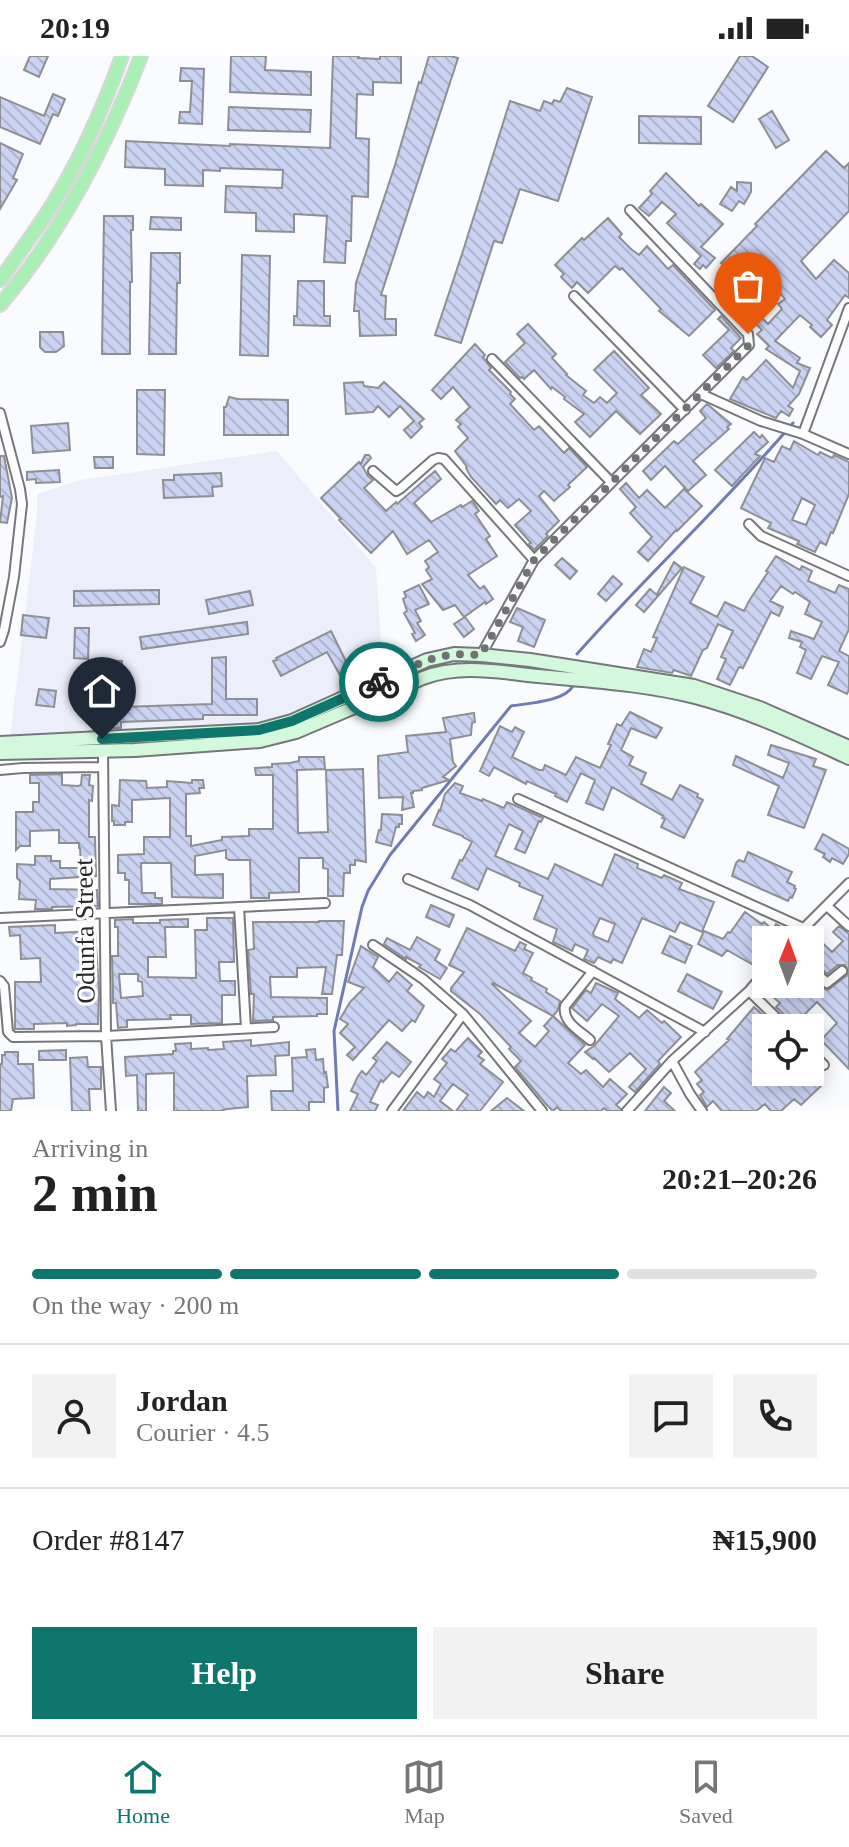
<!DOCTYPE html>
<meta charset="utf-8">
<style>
:root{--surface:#fff;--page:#f2f2f2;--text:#222;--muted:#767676;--line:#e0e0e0;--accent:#0f766e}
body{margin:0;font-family:Georgia,serif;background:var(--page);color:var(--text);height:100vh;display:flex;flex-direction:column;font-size:30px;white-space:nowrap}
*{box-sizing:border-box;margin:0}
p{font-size:26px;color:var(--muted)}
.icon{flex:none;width:44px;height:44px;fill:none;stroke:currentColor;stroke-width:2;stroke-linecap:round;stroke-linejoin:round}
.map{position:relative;height:1055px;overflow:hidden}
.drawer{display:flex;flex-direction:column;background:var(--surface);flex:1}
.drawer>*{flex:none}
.needle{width:52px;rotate:1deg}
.fabs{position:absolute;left:752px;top:870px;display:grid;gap:16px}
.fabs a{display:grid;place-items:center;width:72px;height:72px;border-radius:0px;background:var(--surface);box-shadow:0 4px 20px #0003;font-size:40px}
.pin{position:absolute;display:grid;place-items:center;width:68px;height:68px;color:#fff;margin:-82px -34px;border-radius:50% 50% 50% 0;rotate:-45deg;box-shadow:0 0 8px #0007}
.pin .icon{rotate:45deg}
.courier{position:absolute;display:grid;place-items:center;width:80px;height:80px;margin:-40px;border:6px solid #0f766e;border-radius:50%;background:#fff;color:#222;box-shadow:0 2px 10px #0007}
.overview em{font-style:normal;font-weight:800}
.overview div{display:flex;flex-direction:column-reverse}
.overview{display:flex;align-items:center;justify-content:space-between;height:136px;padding:0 32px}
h1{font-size:52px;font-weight:800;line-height:60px}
.bar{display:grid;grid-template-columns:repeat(4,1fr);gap:12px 8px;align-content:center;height:96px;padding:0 32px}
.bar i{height:10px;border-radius:6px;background:var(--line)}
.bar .on{background:var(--accent)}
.bar p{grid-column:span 4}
.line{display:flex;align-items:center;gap:20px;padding:0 32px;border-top:2px solid var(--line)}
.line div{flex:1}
.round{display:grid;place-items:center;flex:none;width:84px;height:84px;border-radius:0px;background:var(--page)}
.action{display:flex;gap:16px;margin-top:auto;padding:16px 32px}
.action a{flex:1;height:92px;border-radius:0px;background:var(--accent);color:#fff;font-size:32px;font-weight:800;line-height:92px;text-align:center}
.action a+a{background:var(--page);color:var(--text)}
.status{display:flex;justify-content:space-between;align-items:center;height:56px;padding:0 40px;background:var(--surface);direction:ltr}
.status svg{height:22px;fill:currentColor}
.tab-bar{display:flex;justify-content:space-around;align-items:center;height:112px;border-top:2px solid var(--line);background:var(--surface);font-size:22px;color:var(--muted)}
.tab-bar a{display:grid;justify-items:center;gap:4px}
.tab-bar .on{color:var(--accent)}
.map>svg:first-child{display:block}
</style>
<div class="status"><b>20:19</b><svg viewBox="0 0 49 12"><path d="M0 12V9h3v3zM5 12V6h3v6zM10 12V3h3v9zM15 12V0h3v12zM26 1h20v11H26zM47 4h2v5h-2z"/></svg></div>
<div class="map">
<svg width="849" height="1055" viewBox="0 0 849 1055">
<defs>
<pattern id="building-back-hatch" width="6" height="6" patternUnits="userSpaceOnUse" patternTransform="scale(2)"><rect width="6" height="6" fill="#cbd3f3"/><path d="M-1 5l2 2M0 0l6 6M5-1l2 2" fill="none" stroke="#aeb5d0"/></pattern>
</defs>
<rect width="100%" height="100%" fill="#fafbff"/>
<path fill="#eceef9" d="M277 395 376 512 384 630 299 672 248 680 139 687 9 690 37 459V438L81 424Z"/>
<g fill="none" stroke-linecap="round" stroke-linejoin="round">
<path stroke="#707bb2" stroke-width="3" d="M577 598C647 519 725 447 793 367
M338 1055 334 975 362 851 368 835 390 799 511 650C528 647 564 646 573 630"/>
</g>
<path fill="url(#building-back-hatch)" stroke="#8e8f92" stroke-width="2" fill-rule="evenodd" d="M30 0H48L39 21 24 14Z
M231 0H266L265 14 311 16V39L230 36Z
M333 0H359L358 2 380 3V0H401V27L373 26V39L357 38 356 82 369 83 368 141 352 140 351 185H346L345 207 324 206 327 160 294 158V176L256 175V157L225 156 226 130 282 132 283 114 220 112V115L203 114V130L165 129V113L125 111 126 85 230 90V88L330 92Z
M429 0H450L458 2 381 239 386 240 385 263H396V279L360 280 359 255H354L356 227 395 109 419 26 421 27Z
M740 0H752L768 11 733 66 708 50Z
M181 12 204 13 202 68 179 67 180 56H190L192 25H180Z
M567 32 592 41 558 145 520 133 502 187 494 185 461 287 435 279 463 195 510 45 540 55 544 45 552 48 554 44 560 46Z
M53 38 65 43 58 60 53 58 40 88 0 71V41L44 60Z
M229 51 311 54 310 76 228 74Z
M772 55 789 84 776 92 759 63Z
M639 60 701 61V88L639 87Z
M0 87 23 98 13 122 17 124 0 153Z
M826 95 844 112 849 107V155L801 205 816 223 834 204 849 217V242L845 239 835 253 827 264 832 269 821 281 810 271 812 269 800 259 775 285 800 302 797 307 810 312 799 338 788 350 793 353 789 360 781 355 776 362 730 343 743 321 747 324 766 304 793 332 800 315 766 293 769 290 757 278 762 274 746 258 752 252 768 268 782 253 778 248 785 243 772 227 757 242 721 207 757 170 755 168Z
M666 117 699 150 701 148 723 168 701 191 715 202 706 212 703 209 700 213 694 208 701 200 667 167 676 158 662 146 649 160 639 152 652 138 650 135Z
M737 126 751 127V136L744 148 739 145 732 155 720 148 731 131 737 135Z
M104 160H133V174H131L132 226H130V298H102Z
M151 161 181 162V174L150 173Z
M608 162 622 178 619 181 631 193 639 199 647 190 668 213 673 209 715 254 689 280 659 255 661 253 622 212 620 214 615 210 588 237 577 226 572 232 561 221 564 218 555 209 582 182 584 184Z
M151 197H180V227H177L176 298H149Z
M242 199 270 200 268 300 240 299Z
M298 225H324V260H330V270L294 269V260H297Z
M721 260 741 282 731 292 734 295 716 312 703 299 729 274 718 263Z
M528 268 556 298 552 302 567 318 566 319 586 335 583 339 594 347 600 341 607 347 617 337 594 314 614 295 649 332 641 339 661 358 640 378 616 355 590 381 575 366 584 358 564 343 565 341 552 331 551 333 534 314 524 323 522 321 520 322 505 306 525 287 517 278Z
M40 276H63L64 290 56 296H45L40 291Z
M475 288 485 299 483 301 491 312 489 314 511 336 510 338 515 343 510 348 534 374 539 370 564 397 569 392 587 411 568 429 570 431 554 445 544 435 539 440 559 465 546 478 548 480 534 494 529 488 531 487 515 469 531 455 519 443 508 452 500 444 496 448 471 421 466 412 467 411 455 395 468 382 458 371 461 368 456 364 470 351 453 331 441 343 432 334Z
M363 326 364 330 378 332 384 326 424 363 419 367 422 371 411 382 404 374 414 365 400 350 389 361 378 350 373 356 346 358 344 327Z
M137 334H165L164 399 137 398Z
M229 341 238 343 288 344V379H224V351H226Z
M707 348 731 368 727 371 729 373 693 405 706 419 688 435 665 410 651 424 643 415 674 385 678 388 706 362 700 355Z
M68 367 70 394 33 397 31 370Z
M754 376 760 382 762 379 768 386 755 398 760 400 732 430 715 414Z
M794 385 818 399 820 396 832 402 834 399 849 406V438L833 477 831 476 826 489 820 486 815 496 797 488 799 485 768 472 771 467 741 452 765 402 774 406 782 390 790 394ZM802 442 815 449 806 469 792 464Z
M365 399H369L371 402 363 411 368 420 373 424 364 432 386 455 396 446 397 448 435 415 441 423 414 447 431 466 461 449 462 451 472 445 473 446 479 455 475 458 490 480 486 483 497 500 468 519 480 533 484 530 493 543 486 548 485 546 464 561 455 549 443 554 422 528 432 523 426 514 429 511 425 505 438 496 429 484 407 498 393 475 371 497 339 464 341 463 321 442 359 406 361 408Z
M0 400H4L12 442 7 467 0 466 3 440 0 441Z
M94 401H113V412H95Z
M59 414 60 426 36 427V423L27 424V416Z
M221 417 222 430 212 431 213 440 164 442 163 424H174V419Z
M626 427 639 442 647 434 665 452 684 433 702 450 677 475 676 474 648 505 638 496 652 481 630 457 636 451 620 433Z
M776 500 800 514 802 510 812 515 808 525 835 537 839 529 849 533V573L839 595 849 600V633L847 638 828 629 839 606 822 600 811 623 797 617 806 594 800 591 802 586 789 582 791 575 814 583 822 566 805 558 810 546 795 536 793 538 781 530 770 545 783 551 779 560 771 556 743 612 739 611 730 629 717 623 726 603 721 601 733 575 718 568 707 592 703 594 691 620 674 614 672 617 637 611 644 593 651 596 657 582 653 581 684 511 704 521 690 547 717 561 725 546 744 555 749 545 768 516 766 515Z
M562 502 577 515 570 523 555 509Z
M674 506 682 512 659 539 657 538Z
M613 520 622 528 606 545 598 538Z
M419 529 429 548 415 554 421 565 417 567 425 579 416 585 412 578 415 577 404 557 407 555 403 543 406 541 404 536Z
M650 533 658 540 644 556 636 549Z
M159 534V548L74 550V535Z
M250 535 253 549 209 558 206 544Z
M517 552 545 564 534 591 518 585 523 571 510 566Z
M23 559 49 562 46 582 21 579Z
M465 561 474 573 464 581 454 568Z
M247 566 248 578 142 593 140 581Z
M75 572H89L88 603 74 602Z
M331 575 356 626 346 630 327 596 281 620 273 605 277 604 276 602Z
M226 601V643H257V659H203V663L121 666V672H109V605H122L121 651 212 648V602Z
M39 633 56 635 54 651 36 649Z
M630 656 662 672 656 682 631 672 621 694 633 701 629 709 646 717 641 728 672 744 680 729 698 738 697 741 703 744 684 782 661 771 665 763 662 762 663 760 612 731 603 754 586 747 595 724 581 717 567 746 555 740 556 738 527 725 526 728 494 711 489 720 480 715 500 670 512 676 515 671 524 676 512 701 539 714H543L545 709 566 719 576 701 600 712 611 689 608 688 617 668 621 670Z
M474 657 475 666 472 667 471 679 450 683 453 706 456 710 443 721 449 724 422 732V734L413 735V737H411L414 751 402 754 403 741 379 742 378 700 408 696 406 680 446 676 443 662Z
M771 689 816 703 813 710 826 714 804 772 768 759 779 730 733 709 736 700 783 722 789 707 768 699Z
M299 701H324L325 713 297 714 298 777 328 776 326 714 363 713 366 806 355 804V809H350V817H344L343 840H328V813L323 812V802H299V836L269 837V842H251L250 804H229L226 802V794L195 800V819L223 818V842L172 841 171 807H141L142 837H155V842H162V848H129V824H125V817H118V799L144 798V781H170V742L132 744V766H125V769H114V765H112V749L119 750 120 724 146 725 147 732 167 731V725L192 727V724H203L204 732H199L200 737 186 738V780H191V790L222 784V781L249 780V773H273V719H256L255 712 272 711V708L290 707 299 705Z
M62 718V729L78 730 81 729 82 719H90L89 729 93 730 92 745 89 744V781H95L96 820 50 823V833L97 834 98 850 52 851V853H35L36 844 19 843 20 825 17 822V808L35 809V800H51V805H60V812H81L80 792H79V787H59V774L30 775V790H20L16 794V756H33V746H39V727H30V719Z
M455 727 463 730 460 737 482 745 483 743 504 752 507 746 543 762 541 766 539 765 525 797 515 793 523 775 509 768 495 800 548 823 555 808 602 830 615 798 638 808 637 812 662 822 664 819 682 827 679 833 714 846 702 876 680 866 675 876 642 862 622 907 613 903 611 907 598 901 594 907 584 903 588 894 575 888 572 895 553 886 557 873 534 863 543 840 519 830 520 827 487 812 478 834 452 822 460 804 462 805 472 786 463 781V780L433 769 439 754 440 755 445 738ZM600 862 615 868 608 886 594 880 593 877Z
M382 758 402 759V768H399V771H396L391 790 376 786 379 774H381Z
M823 778 849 793V798L843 808 832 802 830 806 823 801 825 798 815 793Z
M748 796 792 816 787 826 795 830 794 832 796 833 792 842 790 841 788 845 732 820 736 807 739 804 744 806Z
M431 849 454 859 449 871 426 861Z
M745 856 759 866 762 868 764 866 773 874 776 868 789 875 784 884H766V891L755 910 727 894 722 900 698 888 704 875 723 883 728 876 730 877Z
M207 862H233L234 906H219L220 925H235V939H222V967L191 968V959H170L171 963 127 964V971L118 972 116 947H113V936L112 900H118V871H115V864L133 863V867H160V864L188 863V871H165L166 901H148V921L196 922 195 874H207ZM119 918H138V925L142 926 143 940 121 942Z
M319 865H344L342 899H337L332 938H322L326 911 297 912V921H270L271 941 327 942V958H317V960L273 961V964L253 965 254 938H251L248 894 254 893 253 866H319Z
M55 869V877L95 875 99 934 98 968H76V969L67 970V967L34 968V973H15V926H41L40 902 21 903 20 879 10 880 9 871Z
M839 870 849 878V1013L821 984 837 967 817 946 797 966 804 972H794L791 965 776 951 780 947 766 935 772 928H810V921L822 932 828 934 846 920 849 915 845 909H838L827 918 815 906 810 904V880L815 884 817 882 832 896 843 885 833 876Z
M467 872 515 895 520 886 526 889 524 893 533 897 523 917 532 922 531 924 547 933 546 936 560 945 558 954 553 960 585 989 568 1007 581 1018 586 1014 603 1031 610 1023 619 1031 627 1038 616 1049 621 1053 620 1055H608L604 1052 601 1055H561L557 1051 553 1055 546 1048 515 1011 521 1005 509 993 511 991 480 958 451 935V932L464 916 449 909ZM493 927 553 960 544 970 549 975 535 991 519 977 531 965 492 928Z
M670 880 692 890 685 907 662 897Z
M417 881 440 894 435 904 447 912 440 923 419 911 421 909 406 901V903L384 888 387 882 410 894Z
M361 890 378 901 373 911 389 926 397 916 412 929 407 935 424 950 415 966 412 964 402 975 389 964 353 1004 347 999 355 991 340 977 348 968 340 963 350 946 364 932 348 926Z
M687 918 722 936 713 953 678 935Z
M596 927 618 937 615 943 639 962 647 954 662 967 664 965 681 981 658 1005 660 1008 635 1036 629 1031 646 1013 630 997 609 1016 594 1002 593 1003 585 996 595 989 619 960 602 948 587 965 572 952 586 934 591 937Z
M754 951 777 972H766V1016H810L823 1028 801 1049 794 1043 781 1055H771L765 1048 756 1055H722L713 1045 707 1051 700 1039 704 1036 697 1028 702 1024 695 1016 729 984 727 983Z
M468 982 482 996 478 1000 484 1004 480 1008 503 1026 480 1055H456L468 1039 453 1028 440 1045 453 1055H403L417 1036 424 1042 428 1036 434 1041 441 1028 434 1023 447 1007 442 1003 451 993 455 996Z
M251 984V990L289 986V999L275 1000 276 1019 247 1020 248 1051 227 1053 220 1055H174V1017L146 1018V1055H138L137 1019 126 1020 125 1001 173 998V995H176L175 988 191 987V993L208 992V994L224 993 223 986Z
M387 986 411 1006 399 1021 392 1016 383 1026 381 1024 370 1046 378 1049 375 1055H350L358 1038 351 1035 358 1020 362 1015 366 1019 377 1005 373 1002Z
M315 993 316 1004 323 1003 324 1017 326 1016 328 1031 324 1032V1046H309V1055H272L271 1035H293L292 1002 307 1001 306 994Z
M66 994V1004H39V995Z
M5 996H18V1008H33L34 1042 13 1043 11 1055H0V1008H2V999H5Z
M87 1001 88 1011H101V1033H89L90 1055H72L70 1002Z
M664 1031 671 1037 664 1045 675 1055H645Z
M507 1042 524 1055H491Z"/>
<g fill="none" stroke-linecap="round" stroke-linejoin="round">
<defs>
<path id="minor" d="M574 240 685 354
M849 252 803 378 849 398
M492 303 611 426
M701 338 761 365 803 378
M0 357 20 433 22 448 14 521 4 574 0 586
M373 415 396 435 401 432 433 404 438 402 444 403 534 504
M749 468 761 480 849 520
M481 599 534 504 749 289 748 278 630 154
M103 695 106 980 111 1055
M0 714 23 712 103 711
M518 743 803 872
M408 823 470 849 705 976
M827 850 849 870
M239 851 246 972
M0 862 325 847
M792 884 849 827
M373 889 423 923 463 958 542 1055
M810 911 827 927 842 915
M0 925 4 930 8 976 13 981 106 980 274 971
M749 935 787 972
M590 984C580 975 562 966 565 950L593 915
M810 995 824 1009
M672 1005 690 1038 702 1055
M392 1055 463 958
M627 1055 672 1005 749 935 766 915"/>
<path id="secondary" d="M0 687 259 674 292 665 427 604 454 598 481 599 530 604 694 630 760 652 849 691
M0 697 135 694 260 685 296 676 423 622C460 608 499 616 538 620 590 625 644 628 695 641 749 655 799 679 849 702"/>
<path id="primary" d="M0 224C17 200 34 177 50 152 79 106 103 52 122 0
M0 249C62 176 107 89 141 0"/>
</defs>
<use href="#minor" stroke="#76777a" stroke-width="12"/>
<use href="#secondary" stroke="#76777a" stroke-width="16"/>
<use href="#primary" stroke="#d8d8d8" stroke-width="16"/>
<use href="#minor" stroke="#fff" stroke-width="8"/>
<use href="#secondary" stroke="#d4f8db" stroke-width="12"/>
<use href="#primary" stroke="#aaf0b6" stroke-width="12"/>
</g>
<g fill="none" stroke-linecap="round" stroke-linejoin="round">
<path stroke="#717274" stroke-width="8" stroke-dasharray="0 14.4" d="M379 626 427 604 454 598 481 599 534 504 749 289 748 278"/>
<path stroke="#0f766e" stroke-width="10" d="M102 683 259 674 292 665 379 626"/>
</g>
<g text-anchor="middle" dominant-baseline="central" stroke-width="6" stroke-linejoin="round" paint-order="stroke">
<g font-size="26" fill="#272829" stroke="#fff">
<text transform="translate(85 875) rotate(-91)">Odunfa Street</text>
</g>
</g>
</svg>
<div class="fabs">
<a><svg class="needle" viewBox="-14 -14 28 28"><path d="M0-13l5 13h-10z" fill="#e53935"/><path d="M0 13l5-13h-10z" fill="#767676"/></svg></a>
<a><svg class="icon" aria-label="locate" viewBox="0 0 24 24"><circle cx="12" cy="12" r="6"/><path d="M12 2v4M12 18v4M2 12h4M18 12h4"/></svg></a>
</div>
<div class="pin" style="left:748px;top:278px;background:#ea580c"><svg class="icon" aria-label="bag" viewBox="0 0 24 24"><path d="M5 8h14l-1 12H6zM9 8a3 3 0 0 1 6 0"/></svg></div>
<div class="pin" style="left:102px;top:683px;background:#1f2937"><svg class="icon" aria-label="home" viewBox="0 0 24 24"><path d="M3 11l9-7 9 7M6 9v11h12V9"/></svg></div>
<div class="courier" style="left:379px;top:626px"><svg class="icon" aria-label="bike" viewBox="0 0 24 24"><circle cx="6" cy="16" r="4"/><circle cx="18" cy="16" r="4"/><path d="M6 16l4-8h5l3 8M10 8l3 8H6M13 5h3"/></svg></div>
</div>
<section class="drawer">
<div class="overview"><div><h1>2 min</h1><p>Arriving in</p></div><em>20:21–20:26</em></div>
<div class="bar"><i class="on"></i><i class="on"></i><i class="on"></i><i></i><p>On the way · 200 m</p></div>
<div class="line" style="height:144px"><a class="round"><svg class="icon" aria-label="person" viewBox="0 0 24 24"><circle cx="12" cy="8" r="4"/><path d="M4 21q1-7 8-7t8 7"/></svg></a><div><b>Jordan</b><p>Courier · 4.5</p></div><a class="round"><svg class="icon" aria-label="chat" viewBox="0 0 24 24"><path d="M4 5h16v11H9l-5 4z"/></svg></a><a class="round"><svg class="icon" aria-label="phone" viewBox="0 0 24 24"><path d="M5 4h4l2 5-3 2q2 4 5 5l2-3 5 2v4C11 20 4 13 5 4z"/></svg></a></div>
<div class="line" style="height:104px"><div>Order #8147</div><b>₦15,900</b></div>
<div class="action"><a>Help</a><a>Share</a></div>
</section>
<nav class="tab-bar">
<a class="on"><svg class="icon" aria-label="home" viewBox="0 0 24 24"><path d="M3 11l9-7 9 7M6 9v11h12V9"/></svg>Home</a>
<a><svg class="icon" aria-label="map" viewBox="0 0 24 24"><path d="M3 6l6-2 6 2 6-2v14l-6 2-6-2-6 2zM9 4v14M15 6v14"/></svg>Map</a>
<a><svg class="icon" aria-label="saved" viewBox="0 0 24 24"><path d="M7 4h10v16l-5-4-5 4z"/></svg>Saved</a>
</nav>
